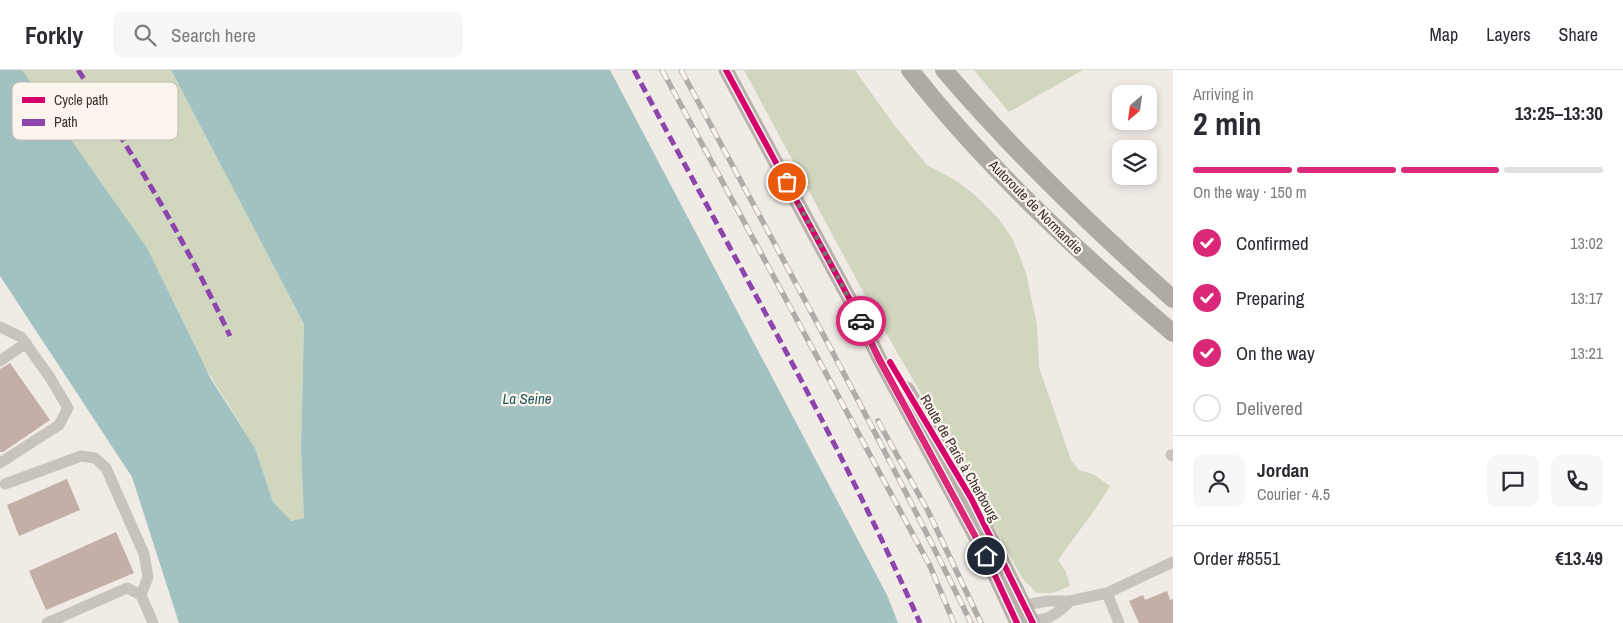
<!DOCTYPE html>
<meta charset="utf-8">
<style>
:root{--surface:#fff;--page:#f7f7f7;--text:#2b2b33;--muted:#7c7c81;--line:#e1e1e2;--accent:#db2777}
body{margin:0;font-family:"Archivo Narrow",sans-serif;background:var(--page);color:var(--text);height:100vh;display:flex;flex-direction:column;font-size:19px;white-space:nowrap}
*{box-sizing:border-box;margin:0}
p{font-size:16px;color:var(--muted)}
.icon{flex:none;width:28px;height:28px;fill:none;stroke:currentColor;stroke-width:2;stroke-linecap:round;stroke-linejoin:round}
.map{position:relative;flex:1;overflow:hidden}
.sheet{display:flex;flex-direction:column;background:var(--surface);width:450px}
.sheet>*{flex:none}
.needle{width:32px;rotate:209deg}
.controls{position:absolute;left:1112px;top:15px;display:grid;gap:10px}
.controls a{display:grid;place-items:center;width:45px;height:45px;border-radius:10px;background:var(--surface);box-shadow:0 2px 8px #0003;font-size:25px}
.pin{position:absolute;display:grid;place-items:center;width:42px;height:42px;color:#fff;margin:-21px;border:2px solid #fff;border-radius:50%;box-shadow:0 1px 5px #0007}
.courier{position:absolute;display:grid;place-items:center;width:50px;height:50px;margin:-25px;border:4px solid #db2777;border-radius:50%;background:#fff;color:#222;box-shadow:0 1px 6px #0007}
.head em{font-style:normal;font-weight:800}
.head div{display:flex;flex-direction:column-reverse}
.head{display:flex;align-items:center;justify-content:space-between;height:85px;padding:0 20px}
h1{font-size:32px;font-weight:800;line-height:38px}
.bar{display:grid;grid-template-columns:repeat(4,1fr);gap:8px 5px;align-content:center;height:60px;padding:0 20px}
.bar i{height:6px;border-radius:4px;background:var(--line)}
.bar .selected{background:var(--accent)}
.bar p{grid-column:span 4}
.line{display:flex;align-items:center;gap:12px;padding:0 20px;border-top:1px solid var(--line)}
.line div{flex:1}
.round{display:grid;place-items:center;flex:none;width:52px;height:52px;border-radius:10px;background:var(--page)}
ol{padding:0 20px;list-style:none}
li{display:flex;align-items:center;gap:15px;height:55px}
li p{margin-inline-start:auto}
li .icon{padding:5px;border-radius:50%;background:var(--accent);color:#fff;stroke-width:4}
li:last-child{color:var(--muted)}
li i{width:28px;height:28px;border:2px solid var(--line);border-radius:50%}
header{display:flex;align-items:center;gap:30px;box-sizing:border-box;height:70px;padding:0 25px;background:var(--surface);border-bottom:1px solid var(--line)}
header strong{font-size:24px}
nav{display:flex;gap:28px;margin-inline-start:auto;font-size:18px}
.search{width:350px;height:45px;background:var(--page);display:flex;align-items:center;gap:12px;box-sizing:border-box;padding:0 18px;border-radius:10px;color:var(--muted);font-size:19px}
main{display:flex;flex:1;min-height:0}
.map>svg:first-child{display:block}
</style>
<header>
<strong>Forkly</strong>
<div class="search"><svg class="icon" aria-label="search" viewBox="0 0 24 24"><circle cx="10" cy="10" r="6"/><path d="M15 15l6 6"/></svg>Search here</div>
<nav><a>Map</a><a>Layers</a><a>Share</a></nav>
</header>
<main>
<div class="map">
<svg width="1173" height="553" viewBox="0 0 1173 553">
<rect width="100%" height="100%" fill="#f0ebe5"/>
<path fill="#d1d6bf" d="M22 0H171L304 254 301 379 304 448 290 451 273 432 255 378Z
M744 0H855L894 55 927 95 955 110 975 125 998 148 1013 170 1026 203 1037 255 1039 297 1071 390 1079 400 1093 404 1110 416 1096 438 1058 490 1066 502 1070 516 1053 523H1037L1022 508 941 358 875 244Z
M974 0H1083L1009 42Z"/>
<path fill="#a1c2c1" d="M0 0H22L147 178 211 309 255 378 273 432 291 451 304 448 301 379 304 254 171 0H610L887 525 898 553H179L132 407 0 206Z"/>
<path fill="#c3afa7" d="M10 293 50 350 3 382H0V299Z
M67 409 80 440 19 466 7 435Z
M116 462 134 503 46 540 29 501Z
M1167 521 1170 530 1173 529V553H1139L1129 531 1143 525 1145 530Z"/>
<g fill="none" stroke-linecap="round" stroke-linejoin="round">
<path stroke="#c9c3be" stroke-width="11" d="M0 257 21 267 49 306 68 338 59 355 0 393
M0 291 26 273
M1171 385 1173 386
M5 414 81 386 95 388 106 398 144 484 148 507 141 525
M1107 523 1173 492
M1021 541 1025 535 1048 531H1070L1107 523 1119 553
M1026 550C1045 552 1057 545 1070 531
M47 553 127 518 141 525 153 553"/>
<path stroke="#b8b1ad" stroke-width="15" d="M726 0 856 241 879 288 986 486 1017 553
M907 319 971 428 1033 553"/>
<path stroke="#afaaa4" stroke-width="18" d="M910 0C986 97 1079 183 1173 263
M944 0C1014 82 1092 157 1173 229"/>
<defs>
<path id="rail" d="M662 0 930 496 954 553
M681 0C780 184 880 366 971 553
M878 351 928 441 981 553"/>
</defs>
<use href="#rail" stroke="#b1aca8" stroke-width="5.5"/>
<use href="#rail" stroke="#fbf5ee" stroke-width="4" stroke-dasharray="11" stroke-linecap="butt"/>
<path stroke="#8e44ad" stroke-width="5" stroke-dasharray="10 5" stroke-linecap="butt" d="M78 0C135 87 186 172 230 266
M634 0C731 183 836 363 920 553"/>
<defs>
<path id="cycleway" d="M726 0 856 241 879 288 986 486 1017 553
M890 292 971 428 1033 553"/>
</defs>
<use href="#cycleway" stroke="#fbf5ee" stroke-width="9"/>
<use href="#cycleway" stroke="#d6006c" stroke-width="6"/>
</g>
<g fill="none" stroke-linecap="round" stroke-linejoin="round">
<path stroke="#7a716c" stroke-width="5" stroke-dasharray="0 9" d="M787 112 861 251"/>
<path stroke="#db2777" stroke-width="6" d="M861 251 878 288 986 486"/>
</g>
<g text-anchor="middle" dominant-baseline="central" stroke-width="4.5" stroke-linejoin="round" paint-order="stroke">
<g font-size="14" fill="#3b302b" stroke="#fbf5ee">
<text transform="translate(1036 137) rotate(45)">Autoroute de Normandie</text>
<text transform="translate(960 388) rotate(60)">Route de Paris à Cherbourg</text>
</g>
<g font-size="15" font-style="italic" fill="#1f5a5e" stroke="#fbf5ee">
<text x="527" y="328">La Seine</text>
</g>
</g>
<rect x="12" y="12" width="166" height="58" rx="8" fill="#fbf5ee" stroke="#c1bab4" stroke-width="1"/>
<rect x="22" y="27" width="23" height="6" fill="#d6006c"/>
<rect x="22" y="49" width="23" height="7" fill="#8e44ad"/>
<g font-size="14" fill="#3b302b">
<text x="54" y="35">Cycle path</text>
<text x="54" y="57">Path</text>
</g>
</svg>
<div class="controls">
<a><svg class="needle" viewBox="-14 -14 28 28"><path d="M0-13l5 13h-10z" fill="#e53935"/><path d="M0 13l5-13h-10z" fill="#7c7c81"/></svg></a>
<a><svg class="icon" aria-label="layers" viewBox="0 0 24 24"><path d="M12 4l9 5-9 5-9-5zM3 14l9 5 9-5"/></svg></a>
</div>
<div class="pin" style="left:787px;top:112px;background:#ea580c"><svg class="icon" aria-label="bag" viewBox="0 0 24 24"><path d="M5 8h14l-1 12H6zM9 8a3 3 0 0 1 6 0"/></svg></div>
<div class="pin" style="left:986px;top:486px;background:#1f2937"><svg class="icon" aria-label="home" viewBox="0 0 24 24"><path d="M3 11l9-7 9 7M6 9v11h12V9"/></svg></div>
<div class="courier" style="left:861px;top:251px"><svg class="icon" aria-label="car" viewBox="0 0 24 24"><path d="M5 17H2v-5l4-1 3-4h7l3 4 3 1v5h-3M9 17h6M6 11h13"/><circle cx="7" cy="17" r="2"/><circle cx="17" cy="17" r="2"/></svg></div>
</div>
<section class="sheet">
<div class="head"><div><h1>2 min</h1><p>Arriving in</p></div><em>13:25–13:30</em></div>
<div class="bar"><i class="selected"></i><i class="selected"></i><i class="selected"></i><i></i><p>On the way · 150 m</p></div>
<ol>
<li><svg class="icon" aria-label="check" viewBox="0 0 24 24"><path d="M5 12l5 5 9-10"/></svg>Confirmed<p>13:02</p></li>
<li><svg class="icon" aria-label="check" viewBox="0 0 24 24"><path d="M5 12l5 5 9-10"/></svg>Preparing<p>13:17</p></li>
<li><svg class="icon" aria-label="check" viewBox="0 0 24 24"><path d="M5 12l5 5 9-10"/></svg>On the way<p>13:21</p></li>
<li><i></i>Delivered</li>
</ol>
<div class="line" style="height:90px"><a class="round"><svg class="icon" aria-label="person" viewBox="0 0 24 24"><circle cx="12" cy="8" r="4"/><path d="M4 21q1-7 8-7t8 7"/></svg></a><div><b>Jordan</b><p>Courier · 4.5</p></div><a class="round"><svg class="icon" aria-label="chat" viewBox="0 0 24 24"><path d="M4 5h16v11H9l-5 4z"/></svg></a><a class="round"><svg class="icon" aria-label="phone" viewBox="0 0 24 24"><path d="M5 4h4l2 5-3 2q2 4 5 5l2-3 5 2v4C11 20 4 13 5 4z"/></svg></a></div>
<div class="line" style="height:65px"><div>Order #8551</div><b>€13.49</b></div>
</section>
</main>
